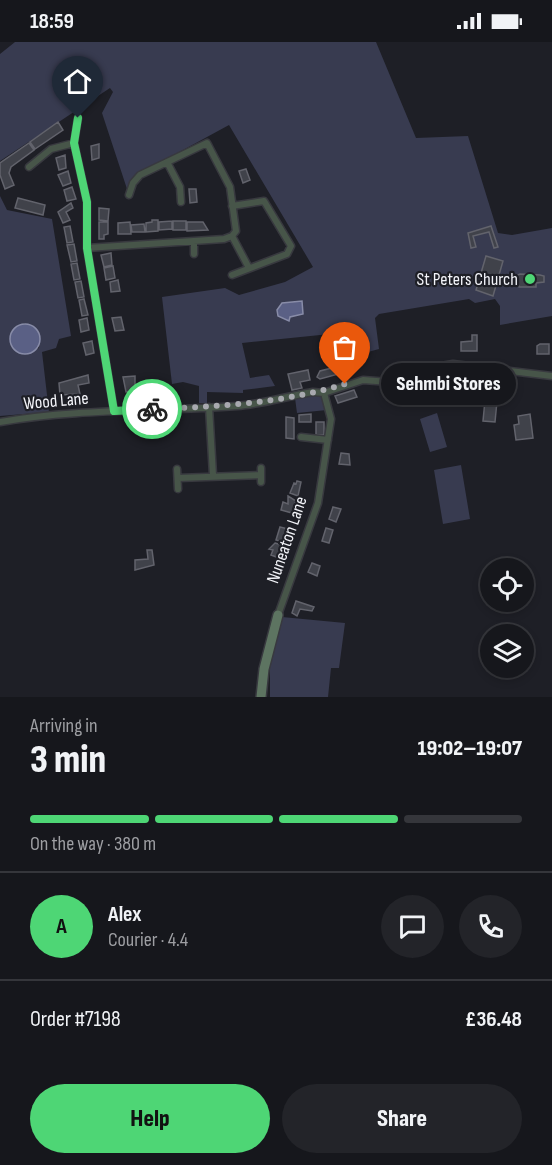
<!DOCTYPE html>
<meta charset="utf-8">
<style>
:root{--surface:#16171c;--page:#232429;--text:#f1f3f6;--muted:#9e9fa3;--line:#35363b;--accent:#4ed675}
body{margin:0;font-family:"Sofia Sans Condensed",sans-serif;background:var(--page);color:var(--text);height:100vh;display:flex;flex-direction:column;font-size:22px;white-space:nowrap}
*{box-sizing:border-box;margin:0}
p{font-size:20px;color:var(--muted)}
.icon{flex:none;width:33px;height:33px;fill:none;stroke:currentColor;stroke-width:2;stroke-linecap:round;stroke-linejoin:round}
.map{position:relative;height:655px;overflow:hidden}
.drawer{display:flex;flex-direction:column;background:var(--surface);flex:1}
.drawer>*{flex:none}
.controls{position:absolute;left:480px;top:516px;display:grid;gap:12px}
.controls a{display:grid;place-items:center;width:54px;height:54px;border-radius:50%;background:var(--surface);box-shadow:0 3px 9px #0003,0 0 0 2px var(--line);font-size:30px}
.pin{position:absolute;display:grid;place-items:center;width:51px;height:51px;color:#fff;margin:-62px -26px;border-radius:50% 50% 50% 0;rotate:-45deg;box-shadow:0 0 6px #0007}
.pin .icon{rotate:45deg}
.courier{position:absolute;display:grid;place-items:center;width:60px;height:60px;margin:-30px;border:4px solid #4ed675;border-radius:50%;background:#fff;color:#222;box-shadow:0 2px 8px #0007}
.bubble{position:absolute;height:42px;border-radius:21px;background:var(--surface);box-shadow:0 3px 9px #0003,0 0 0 2px var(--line);font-size:20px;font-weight:800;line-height:42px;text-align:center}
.headline em{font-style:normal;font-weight:800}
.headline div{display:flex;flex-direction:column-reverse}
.headline{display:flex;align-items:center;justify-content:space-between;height:102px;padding:0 30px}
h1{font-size:39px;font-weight:800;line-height:45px}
.bar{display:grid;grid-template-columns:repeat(4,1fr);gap:9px 6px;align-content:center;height:72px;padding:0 30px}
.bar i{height:8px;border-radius:4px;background:var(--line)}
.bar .on{background:var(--accent)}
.bar p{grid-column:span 4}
.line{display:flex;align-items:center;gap:15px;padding:0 30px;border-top:2px solid var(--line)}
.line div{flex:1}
.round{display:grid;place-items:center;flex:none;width:63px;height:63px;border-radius:32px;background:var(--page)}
.button{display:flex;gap:12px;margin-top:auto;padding:12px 30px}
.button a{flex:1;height:69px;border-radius:36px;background:var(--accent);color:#111;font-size:24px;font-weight:800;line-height:69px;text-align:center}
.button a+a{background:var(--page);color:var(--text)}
.status{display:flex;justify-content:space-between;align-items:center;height:42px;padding:0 30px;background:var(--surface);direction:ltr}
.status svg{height:16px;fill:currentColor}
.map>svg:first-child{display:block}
</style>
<div class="status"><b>18:59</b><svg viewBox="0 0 49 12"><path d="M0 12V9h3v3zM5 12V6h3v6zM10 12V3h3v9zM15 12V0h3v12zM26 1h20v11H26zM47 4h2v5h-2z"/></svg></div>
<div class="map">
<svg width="552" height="655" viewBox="0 0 552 655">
<rect width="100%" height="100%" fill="#1e1f26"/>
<path fill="#383b50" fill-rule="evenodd" d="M15 0H376L416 96 468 94 498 191 512 193 552 186V274L500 283V264L495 257 475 261 469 257 379 272 375 276 379 307 357 313 353 301 335 306 330 292 242 301 250 336 269 333 275 344 243 348V351L207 350V361H199V344L183 340 172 342 162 255 225 246 239 253 285 240 313 225 229 83 139 132 130 141 129 153 102 71 113 50 110 46 0 119V12Z
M0 154 7 168 52 177 71 294 59 297 56 306 42 310 49 370 0 374ZM24 281 40 292 39 306 26 312 16 309Z
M322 353 327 368 297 371 295 356Z
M437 371 447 405 430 410 420 377Z
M461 423 470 477 443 482 434 428Z
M282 575 345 581 339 626H331L328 655H270V616Z"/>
<path fill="#5a6085" stroke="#888ca8" stroke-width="1.5" d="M302 259 303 272 290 275 289 279 278 274 277 268 282 261Z
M10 297a15 15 0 1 1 30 0a15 15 0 1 1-30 0Z"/>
<path fill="#40424a" stroke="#62636c" stroke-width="1.5" d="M58 80 63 88 35 107 30 100Z
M29 101 34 108 11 125 9 131 14 143 5 147 0 133V121Z
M99 102V116L92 118 91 104Z
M65 113 66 126 59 128 56 116Z
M246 127 250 138 243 141 239 129Z
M68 129 71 141 63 144 58 133Z
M72 145 76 157 67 159 64 148Z
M189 147H196L197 160 190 161Z
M18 156 45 163 43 173 15 166Z
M71 161 73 166 66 170 70 178 63 181 58 170Z
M99 166 109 167 108 179 99 178Z
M152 178H158V189L146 190V181L152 180Z
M172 179V187L159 188V180Z
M173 179H186V188H173Z
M99 180H108V192L104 193V197H99Z
M130 180 131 192H118V181Z
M187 180H203L208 188 187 189Z
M144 182 145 190H132L131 183Z
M70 184 73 200 67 201 64 185Z
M491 184 498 205 494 206 489 190 473 194 476 205 471 206 468 191Z
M74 202 77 219 71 220 67 203Z
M111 211 112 223 104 225 101 213Z
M486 214 503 219 493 254 476 248Z
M77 221 80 237 74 238 71 222Z
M113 224 115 236 106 238 104 226Z
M520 232 540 233 544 234V240L536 241V245H519L516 234Z
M118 238 120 249 111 250 110 240Z
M81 239 84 255 78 256 75 240Z
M84 257 88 273 82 274 79 258Z
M121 275 124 288 115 289 112 276Z
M87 276 89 288 81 290 79 278Z
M472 293H477V309H461V300L472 299Z
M92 299 94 311 86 313 83 301Z
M540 302H549V312H537V304Z
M340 324 342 331 320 337 317 335 320 329Z
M451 327 452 332 438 335 439 343 435 344 432 331Z
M308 328 310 338 300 340 302 346 292 348 288 332Z
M88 333 89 341 78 343 80 352 60 353 59 341Z
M135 334V349L126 350 123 335Z
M457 334H462L461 357H457Z
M405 343 409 352V356L403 358 400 350 396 352 394 347Z
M444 343 448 363 440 364V361L443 360 440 344Z
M354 348 357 355 338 361 335 354Z
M486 348 498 349 495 380 483 379Z
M311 372V380H299V373Z
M530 372 533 396 516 398 514 383 519 382 518 374Z
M286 375 294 376V397L286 396Z
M316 380H324V393H316Z
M341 411 349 412 350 423 339 422Z
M297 439 301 440 298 454 290 451 294 441 296 442Z
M288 454 296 459 292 471 281 468 283 460 288 462Z
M333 465 341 467 336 480 329 477Z
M280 485 288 487 284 500 276 498Z
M326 486 333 488 329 501 322 499Z
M275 501 282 503 279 516 271 513 273 508 269 507Z
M147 508H152L154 523 135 528V518L148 517Z
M312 521 320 524 317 534 308 530Z
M296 559 314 565 312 569 300 567 297 574 292 571Z"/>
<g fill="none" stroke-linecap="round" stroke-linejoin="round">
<defs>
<path id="street" d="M78 76 74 101 87 160V206L114 369
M167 120 180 145 181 160
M29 125 51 107 74 101
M232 194 249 226
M194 200V212
M87 206 224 197 232 194 236 189 230 145 207 101 140 133 133 141 129 153
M232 233 287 212 291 204 264 159 232 164
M209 365 213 433
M0 380C78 366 158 370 237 364 262 362 288 354 313 350L324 351 363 338 390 340 430 326 453 322 552 334
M301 395 328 398
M261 426V440
M177 427 178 447
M178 436 261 433
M278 573 318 461 331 377 324 351"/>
<path id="secondary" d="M261 655 264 627 278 573"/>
</defs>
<use href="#street" stroke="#38393f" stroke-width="9"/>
<use href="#secondary" stroke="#38393f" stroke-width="12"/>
<use href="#street" stroke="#475549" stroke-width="6"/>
<use href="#secondary" stroke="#5d7461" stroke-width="9"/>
</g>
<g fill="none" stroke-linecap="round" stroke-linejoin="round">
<path stroke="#a8a9af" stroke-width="6" stroke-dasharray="0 10.8" d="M152 367C216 365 284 361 345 342"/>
<path stroke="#4ed675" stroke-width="8" d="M78 76 74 101 87 160V206L114 369 152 367"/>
</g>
<circle fill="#4ed675" stroke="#1e1f26" stroke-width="2" cx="530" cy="237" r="6"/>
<g text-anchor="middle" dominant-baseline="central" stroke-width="4.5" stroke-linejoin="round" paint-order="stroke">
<g font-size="18" fill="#f3f4f9" stroke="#1e1f26" text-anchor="end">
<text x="518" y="237">St Peters Church</text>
</g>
<g font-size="18" fill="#f3f4f9" stroke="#1e1f26">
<text transform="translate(56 359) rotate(-5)">Wood Lane</text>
<text transform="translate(287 498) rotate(-71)">Nuneaton Lane</text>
</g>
</g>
</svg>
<div class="controls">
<a><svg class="icon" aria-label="locate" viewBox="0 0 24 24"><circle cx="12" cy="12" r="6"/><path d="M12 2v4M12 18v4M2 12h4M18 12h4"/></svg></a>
<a><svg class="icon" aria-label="layers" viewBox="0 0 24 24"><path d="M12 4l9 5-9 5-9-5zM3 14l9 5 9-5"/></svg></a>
</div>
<div class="pin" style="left:345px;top:342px;background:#ea580c"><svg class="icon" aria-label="bag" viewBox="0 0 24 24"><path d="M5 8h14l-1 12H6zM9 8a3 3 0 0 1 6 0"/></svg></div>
<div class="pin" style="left:78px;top:76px;background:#1f2937"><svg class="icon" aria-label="home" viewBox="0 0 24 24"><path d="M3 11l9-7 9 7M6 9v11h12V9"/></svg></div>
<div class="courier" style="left:152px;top:367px"><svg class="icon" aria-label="bike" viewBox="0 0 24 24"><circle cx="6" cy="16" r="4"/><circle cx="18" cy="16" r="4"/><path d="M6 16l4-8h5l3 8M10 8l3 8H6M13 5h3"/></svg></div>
<div class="bubble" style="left:381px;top:321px;width:135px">Sehmbi Stores</div>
</div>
<section class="drawer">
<div class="headline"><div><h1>3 min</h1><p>Arriving in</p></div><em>19:02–19:07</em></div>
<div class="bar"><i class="on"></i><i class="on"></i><i class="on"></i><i></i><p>On the way · 380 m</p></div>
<div class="line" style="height:108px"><b class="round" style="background:var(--accent);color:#111">A</b><div><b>Alex</b><p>Courier · 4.4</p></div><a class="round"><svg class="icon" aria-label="chat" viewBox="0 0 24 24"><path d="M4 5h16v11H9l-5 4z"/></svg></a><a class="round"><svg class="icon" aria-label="phone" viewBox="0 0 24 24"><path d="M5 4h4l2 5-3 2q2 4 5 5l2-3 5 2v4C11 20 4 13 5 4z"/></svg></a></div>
<div class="line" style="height:78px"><div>Order #7198</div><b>£36.48</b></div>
<div class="button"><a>Help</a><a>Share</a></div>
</section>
